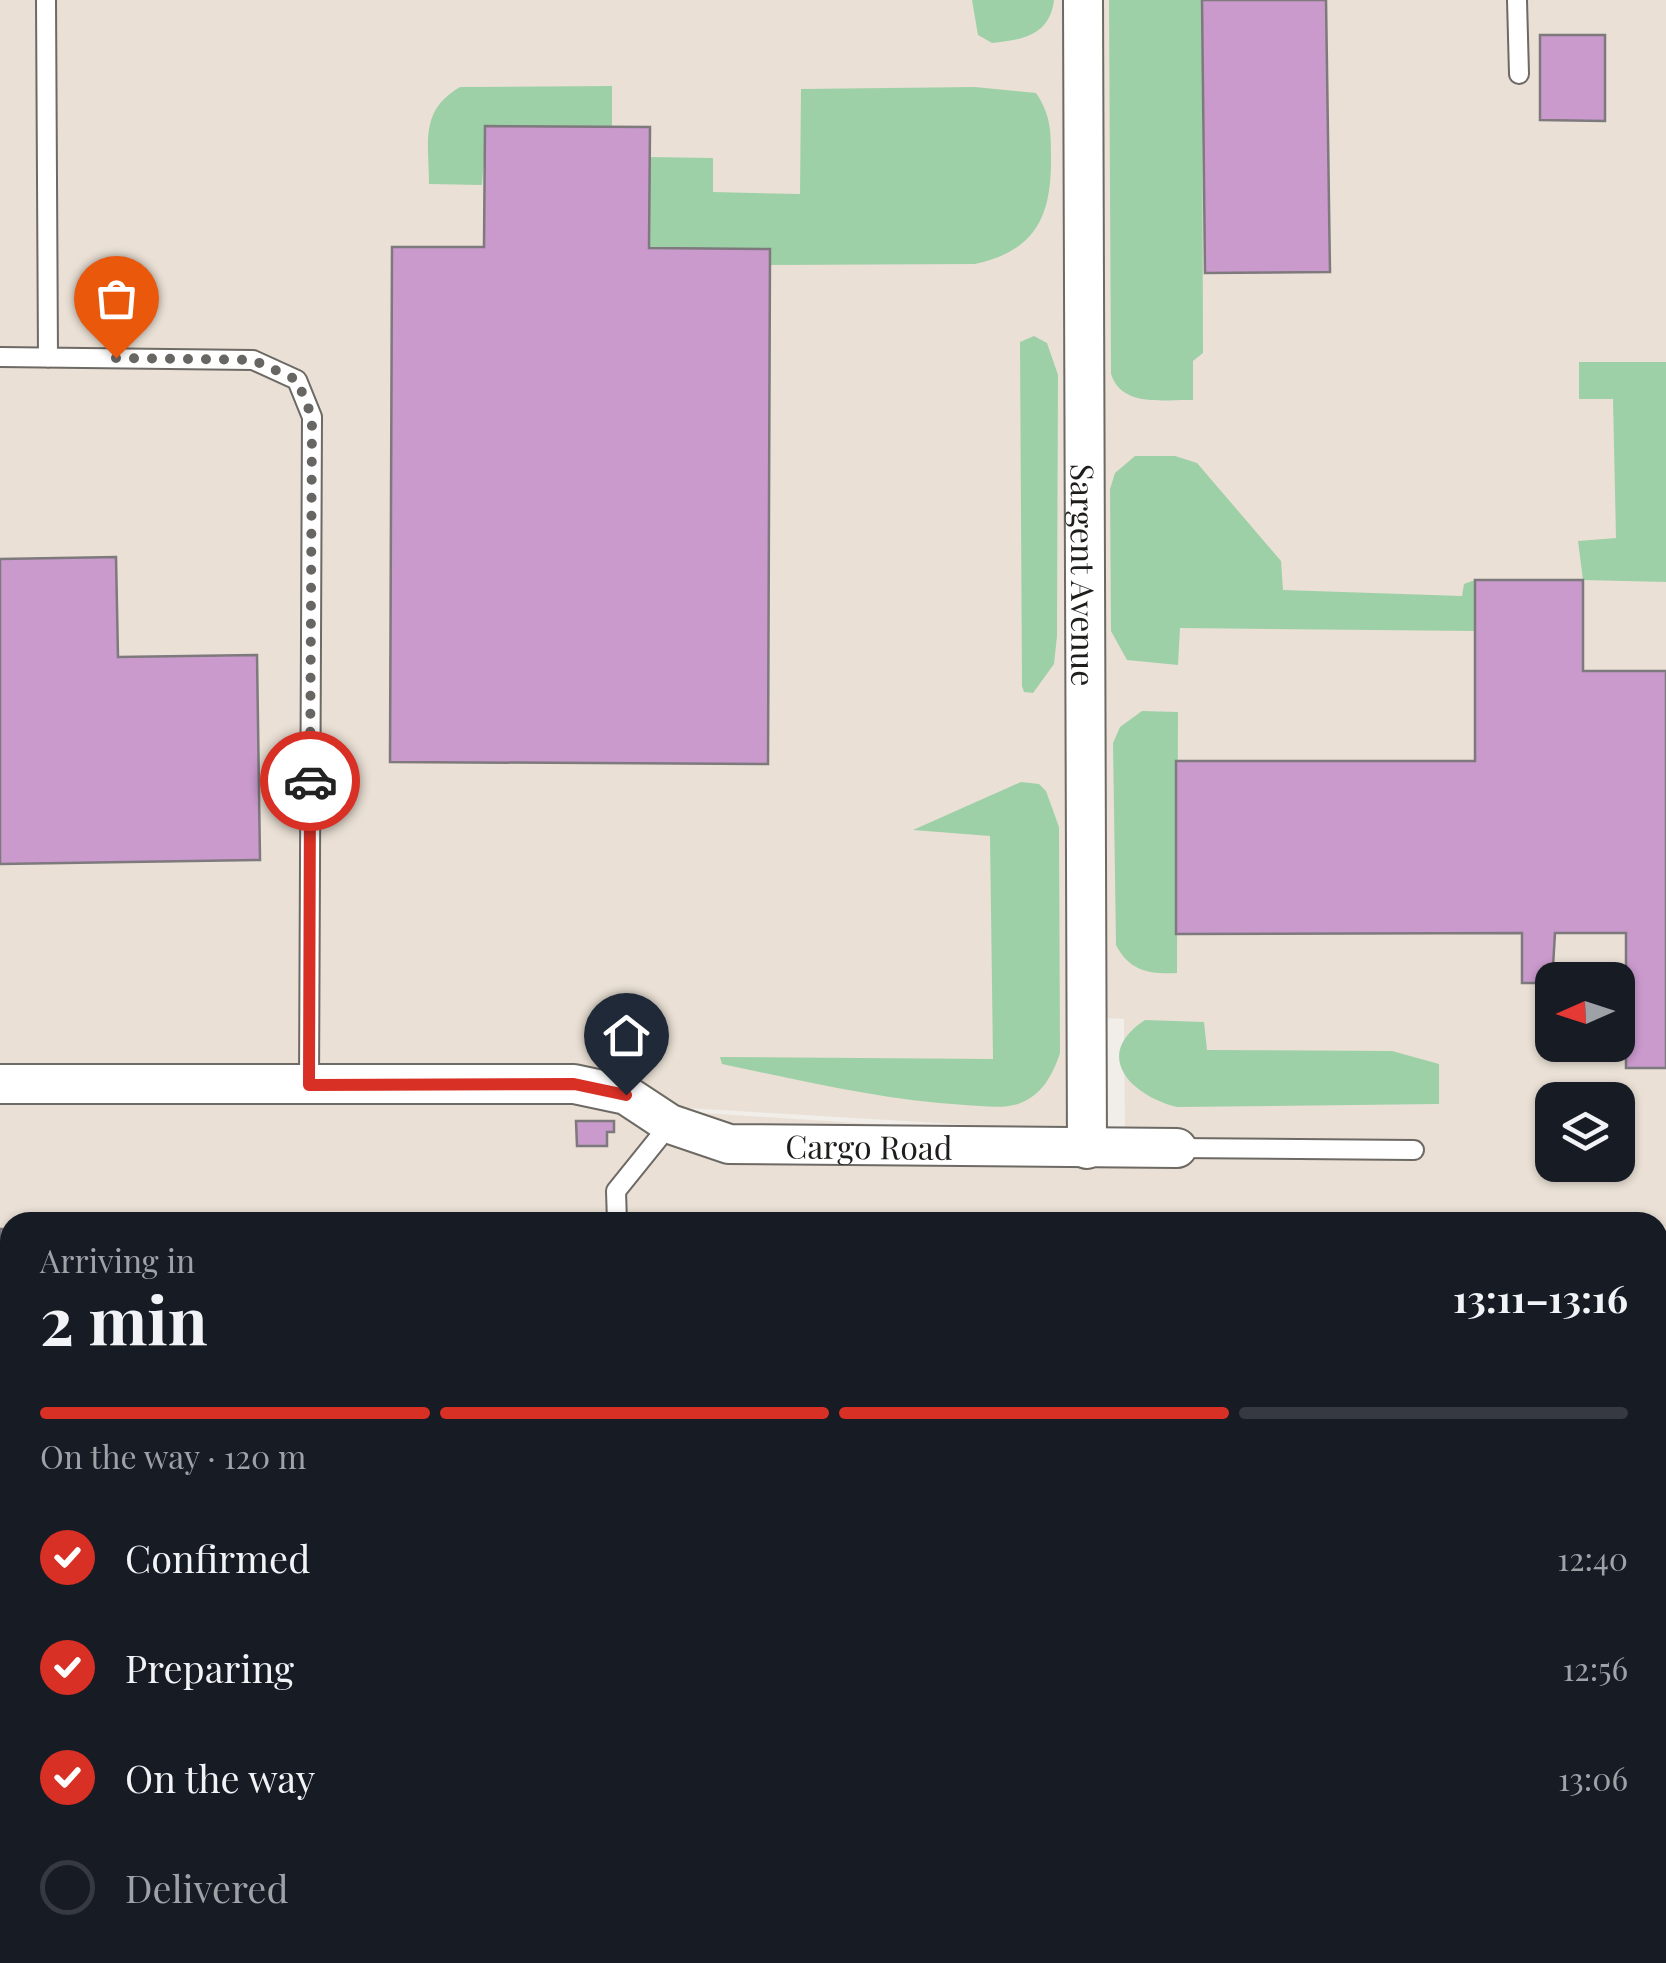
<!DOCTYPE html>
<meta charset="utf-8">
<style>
:root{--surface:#171b24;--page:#20242c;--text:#f1f3f6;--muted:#9ea1a6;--line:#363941;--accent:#d93025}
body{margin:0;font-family:"Playfair Display",serif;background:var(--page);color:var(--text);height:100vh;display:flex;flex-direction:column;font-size:38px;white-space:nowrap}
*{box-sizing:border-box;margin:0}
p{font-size:32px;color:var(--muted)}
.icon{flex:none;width:55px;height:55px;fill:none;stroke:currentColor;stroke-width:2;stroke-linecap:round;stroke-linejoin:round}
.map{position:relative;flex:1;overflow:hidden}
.details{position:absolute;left:0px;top:1212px;width:1668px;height:752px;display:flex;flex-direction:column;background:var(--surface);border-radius:30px 30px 0 0;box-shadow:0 2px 8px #0004}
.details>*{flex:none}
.needle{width:65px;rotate:267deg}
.tools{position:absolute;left:1535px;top:962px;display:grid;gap:20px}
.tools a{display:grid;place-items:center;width:100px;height:100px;border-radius:20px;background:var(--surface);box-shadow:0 2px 8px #0004;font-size:50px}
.pin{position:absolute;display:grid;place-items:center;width:85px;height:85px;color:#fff;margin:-102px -42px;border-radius:50% 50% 50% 0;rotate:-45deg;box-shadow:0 0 10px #0007}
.pin .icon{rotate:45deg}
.courier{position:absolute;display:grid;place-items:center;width:100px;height:100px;margin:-50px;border:8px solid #d93025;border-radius:50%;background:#fff;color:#222;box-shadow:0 2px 12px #0007}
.head em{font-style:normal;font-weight:700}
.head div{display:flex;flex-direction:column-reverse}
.head{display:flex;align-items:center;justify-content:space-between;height:170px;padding:0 40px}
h1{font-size:65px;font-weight:700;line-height:75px}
.bar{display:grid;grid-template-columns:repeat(4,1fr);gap:15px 10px;align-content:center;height:120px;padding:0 40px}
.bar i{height:12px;border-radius:8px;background:var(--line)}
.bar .active{background:var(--accent)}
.bar p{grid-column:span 4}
ol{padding:0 40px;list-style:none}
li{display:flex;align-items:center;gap:30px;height:110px}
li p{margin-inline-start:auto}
li .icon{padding:10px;border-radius:50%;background:var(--accent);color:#fff;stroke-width:4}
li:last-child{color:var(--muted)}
li i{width:55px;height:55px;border:5px solid var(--line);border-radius:50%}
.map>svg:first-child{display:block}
</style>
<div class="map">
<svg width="1666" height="1963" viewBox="0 0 1666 1963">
<rect width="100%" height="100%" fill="#f1ede8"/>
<path fill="#eae0d5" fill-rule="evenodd" d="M0 0H1666V1963H0ZM1552 980H1618V1045H1552ZM1073 1016 1124 1019 1125 1141 195 1079 1075 1131ZM1552 1100H1618V1165H1552ZM10 1222H1658V1955H10Z"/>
<path fill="#9ed0a8" d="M972 0H1054C1050 35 1023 40 992 43L978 35Z
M1109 0H1202L1203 353 1193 361V400C1164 399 1122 408 1111 374Z
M612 86V127L486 130 482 185 429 184C429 142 419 111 460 87Z
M801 89 975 87 1036 93C1050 114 1051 129 1051 153 1052 213 1039 250 975 264L770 265 769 249 649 248V157L713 158V192L800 194Z
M1034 336 1047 343 1058 375 1057 636 1054 664 1033 693 1024 692 1022 686 1020 342Z
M1579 362H1666V582L1583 580 1578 541 1616 538 1613 399H1579Z
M1135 456H1175L1197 463 1281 561 1283 590 1462 596 1464 584 1475 580V631L1180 628 1178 665 1127 660 1111 631 1110 489 1115 473Z
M1142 711 1178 712 1177 973C1150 974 1130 972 1116 945L1113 743 1120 727Z
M1021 782 1039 784 1046 791 1059 827 1060 1053C1053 1074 1042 1096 1018 1104 1002 1109 981 1106 965 1105 882 1100 803 1081 722 1064L720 1057 993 1059 990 836 913 830Z
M1145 1020 1204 1022 1207 1050 1392 1051 1439 1064V1104L1177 1107C1131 1096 1091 1055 1145 1020Z"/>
<path fill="#ca9acd" stroke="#7d797d" stroke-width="2.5" d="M1202 0H1326L1330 272 1205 273Z
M1540 35H1605V121L1540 120Z
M485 126 650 127 649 248 770 249 768 764 390 762 392 247H484Z
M116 557 118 657 257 655 260 860 0 864V559Z
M1475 580H1583V671H1666V1068H1626V933H1555L1552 983H1522V933L1176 934V761H1475Z
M576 1121H614V1132H607V1146H577Z
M0 1229H10V1373H0Z
M0 1647H10V1839H0Z"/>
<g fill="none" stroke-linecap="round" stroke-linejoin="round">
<defs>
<path id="lane" d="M46 0 48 358
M1517 0 1519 74
M0 357 253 360 297 380 312 417 309 1085
M1177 1148 1414 1150
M617 1222 616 1191 670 1124
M0 1430H10
M0 1554H10
M1658 1947 1666 1935"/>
<g id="street">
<path id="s1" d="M1083 0 1087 1149"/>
<path id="s2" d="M0 1084H574L626 1095 670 1124 729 1144 1177 1148"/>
</g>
</defs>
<use href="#lane" stroke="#6d6964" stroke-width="22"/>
<use href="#street" stroke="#6d6964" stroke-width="42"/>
<use href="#lane" stroke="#fff" stroke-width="18"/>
<use href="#street" stroke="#fff" stroke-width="38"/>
</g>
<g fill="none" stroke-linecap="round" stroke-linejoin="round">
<path stroke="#686663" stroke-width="10" stroke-dasharray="0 18" d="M116 358 253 360 297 380 312 417 310 781"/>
<path stroke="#d93025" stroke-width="12" d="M310 781 309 1085 574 1084 626 1095"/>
</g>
<g text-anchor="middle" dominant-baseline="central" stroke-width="8" stroke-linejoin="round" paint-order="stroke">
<g font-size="32" fill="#1e1d1b" stroke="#f1ede8">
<text stroke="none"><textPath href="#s1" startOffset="575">Sargent Avenue</textPath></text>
<text stroke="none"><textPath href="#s2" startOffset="882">Cargo Road</textPath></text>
</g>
</g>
</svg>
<div class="tools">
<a><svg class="needle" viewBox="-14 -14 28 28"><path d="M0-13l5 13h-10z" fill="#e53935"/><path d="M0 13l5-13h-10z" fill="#9ea1a6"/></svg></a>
<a><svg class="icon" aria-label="layers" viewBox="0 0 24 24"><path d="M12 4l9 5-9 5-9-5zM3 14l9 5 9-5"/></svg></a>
</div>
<div class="pin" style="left:116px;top:358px;background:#ea580c"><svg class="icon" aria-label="bag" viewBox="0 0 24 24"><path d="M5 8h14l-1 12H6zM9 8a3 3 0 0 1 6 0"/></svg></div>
<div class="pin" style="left:626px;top:1095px;background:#1f2937"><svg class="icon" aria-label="home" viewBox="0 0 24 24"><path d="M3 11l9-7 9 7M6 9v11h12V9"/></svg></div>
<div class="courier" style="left:310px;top:781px"><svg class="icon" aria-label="car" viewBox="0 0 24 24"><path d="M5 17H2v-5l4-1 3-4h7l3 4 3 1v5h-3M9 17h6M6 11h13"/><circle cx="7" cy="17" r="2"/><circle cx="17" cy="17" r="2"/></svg></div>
<section class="details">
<div class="head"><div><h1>2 min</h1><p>Arriving in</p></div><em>13:11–13:16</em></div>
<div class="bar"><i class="active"></i><i class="active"></i><i class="active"></i><i></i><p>On the way · 120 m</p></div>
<ol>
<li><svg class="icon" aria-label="check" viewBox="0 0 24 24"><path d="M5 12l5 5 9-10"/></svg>Confirmed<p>12:40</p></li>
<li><svg class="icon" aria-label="check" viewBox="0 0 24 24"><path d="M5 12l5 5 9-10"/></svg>Preparing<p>12:56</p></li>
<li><svg class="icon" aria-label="check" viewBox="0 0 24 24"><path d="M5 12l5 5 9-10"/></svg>On the way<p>13:06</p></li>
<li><i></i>Delivered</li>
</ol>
</section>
</div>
